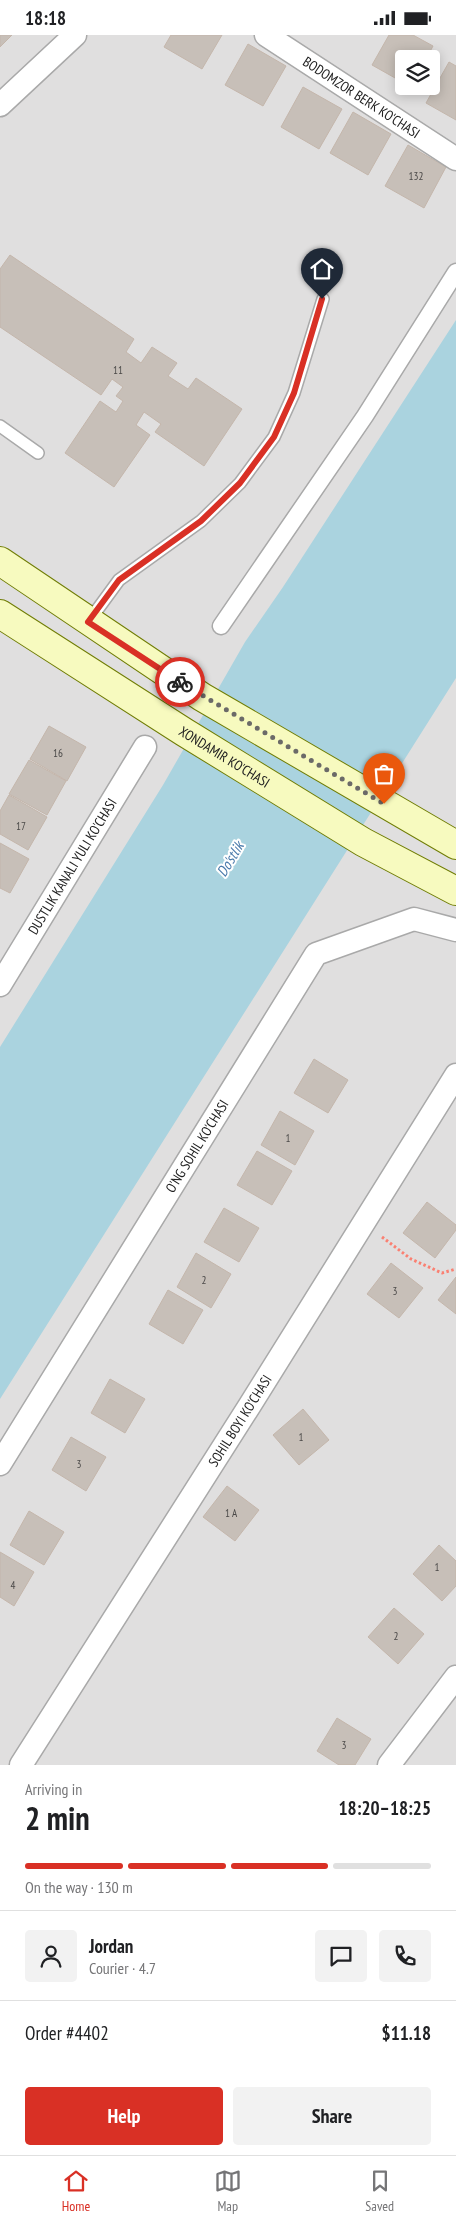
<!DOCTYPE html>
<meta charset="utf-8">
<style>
:root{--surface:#fff;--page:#f2f2f2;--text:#202124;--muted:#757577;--line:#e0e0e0;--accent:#d93025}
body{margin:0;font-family:"PT Sans Narrow",sans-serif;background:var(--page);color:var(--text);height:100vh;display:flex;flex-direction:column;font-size:19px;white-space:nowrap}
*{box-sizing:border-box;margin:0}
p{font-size:16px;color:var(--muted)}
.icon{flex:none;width:28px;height:28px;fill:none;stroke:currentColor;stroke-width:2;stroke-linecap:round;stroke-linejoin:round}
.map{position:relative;height:1730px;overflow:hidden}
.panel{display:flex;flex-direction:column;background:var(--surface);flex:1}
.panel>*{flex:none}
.controls{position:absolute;left:395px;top:15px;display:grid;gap:10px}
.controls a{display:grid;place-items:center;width:45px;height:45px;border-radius:5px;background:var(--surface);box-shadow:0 2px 12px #0003;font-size:25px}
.pin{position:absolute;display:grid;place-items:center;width:42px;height:42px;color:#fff;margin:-51px -21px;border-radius:50% 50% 50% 0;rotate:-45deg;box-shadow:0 0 5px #0007}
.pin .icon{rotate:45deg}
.courier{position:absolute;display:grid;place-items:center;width:50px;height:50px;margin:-25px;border:4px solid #d93025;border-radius:50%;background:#fff;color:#222;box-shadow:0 1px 6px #0007}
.overview em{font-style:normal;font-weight:600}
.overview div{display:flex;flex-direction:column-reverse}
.overview{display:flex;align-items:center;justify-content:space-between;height:85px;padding:0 25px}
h1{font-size:32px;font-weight:600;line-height:38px}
.bar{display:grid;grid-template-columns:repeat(4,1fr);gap:8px 5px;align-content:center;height:60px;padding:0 25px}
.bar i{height:6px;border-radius:4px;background:var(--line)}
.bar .selected{background:var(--accent)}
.bar p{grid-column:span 4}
.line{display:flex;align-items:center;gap:12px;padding:0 25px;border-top:1px solid var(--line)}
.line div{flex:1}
.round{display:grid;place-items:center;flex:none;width:52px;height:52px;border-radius:5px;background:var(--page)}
.primary-button{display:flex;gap:10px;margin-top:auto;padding:10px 25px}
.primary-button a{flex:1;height:58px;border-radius:5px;background:var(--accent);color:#fff;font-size:20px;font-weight:600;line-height:58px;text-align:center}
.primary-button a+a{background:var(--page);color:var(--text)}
.status{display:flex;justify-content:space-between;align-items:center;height:35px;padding:0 25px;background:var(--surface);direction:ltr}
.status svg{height:14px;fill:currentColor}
.menu{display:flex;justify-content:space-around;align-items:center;height:70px;border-top:1px solid var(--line);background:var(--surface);font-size:14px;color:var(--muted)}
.menu a{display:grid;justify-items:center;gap:2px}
.menu .selected{color:var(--accent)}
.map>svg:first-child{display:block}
</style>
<div class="status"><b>18:18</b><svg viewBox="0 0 49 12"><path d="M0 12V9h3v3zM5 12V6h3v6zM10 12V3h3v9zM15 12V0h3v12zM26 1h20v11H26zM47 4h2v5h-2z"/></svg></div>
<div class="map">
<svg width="456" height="1730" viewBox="0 0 456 1730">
<rect width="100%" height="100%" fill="#f2efe9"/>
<path fill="#e0dfdf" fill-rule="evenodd" d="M0 0H456V1730H0ZM404 24H431V51H404Z"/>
<path fill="#aad3df" d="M456 285V643L0 1364V1012L163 750 245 607 283 552Z"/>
<path fill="#c7bfb8" stroke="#c4b6ab" d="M0 0H12L0 12Z
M171 0H222L202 34 164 12Z
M389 0H413L433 11 426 24H404V48L372 30Z
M248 9 286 31 263 71 225 50Z
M449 27 456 31V85L426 68Z
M303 52 342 74 319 114 281 92Z
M353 77 391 99 368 140 330 118Z
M408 110 446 132 424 173 385 151Z
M10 220 134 304 126 317 141 328 152 312 177 328 168 341 188 354 196 343 242 374 204 431 155 397 161 389 144 377 136 390 150 400 114 452 65 418 100 366 116 377 123 366 116 361 123 352 112 344 101 360 0 292V234Z
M49 691 86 712 67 746 30 724Z
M29 725 66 746 47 780 9 759Z
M9 760 47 782 28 815 0 799V776Z
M0 808 29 824 10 858 0 853Z
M314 1024 348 1045 328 1078 294 1058Z
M280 1076 314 1096 295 1130 261 1110Z
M257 1116 292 1136 272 1170 237 1150Z
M427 1167 456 1190V1195L435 1223 403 1198Z
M224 1173 259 1193 239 1227 204 1207Z
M196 1218 231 1239 211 1273 177 1252Z
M391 1228 423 1253 399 1283 367 1259Z
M456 1242V1279L438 1265Z
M168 1255 203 1275 183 1309 149 1289Z
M110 1344 145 1364 125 1398 91 1378Z
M303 1374 329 1405 299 1430 273 1400Z
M71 1402 106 1422 86 1456 52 1435Z
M227 1451 259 1475 235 1506 203 1482Z
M29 1476 64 1497 44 1530 10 1510Z
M439 1510 456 1526V1551L442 1566 413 1539Z
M0 1517 34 1537 14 1571 0 1562Z
M394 1573 424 1599 398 1629 368 1602Z
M337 1683 371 1704 355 1730H339L317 1716Z"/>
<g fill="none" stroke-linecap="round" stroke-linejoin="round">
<defs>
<path id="service" d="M0 391 38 418
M89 586 119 545 201 486 240 448 274 402 294 358 323 264"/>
<path id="pedestrian" d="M221 591 365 381 456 237"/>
<g id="minor">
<path id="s1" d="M266 0 456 124"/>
<path d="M0 70 75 0"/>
<path id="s2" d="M0 950 145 712"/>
<path id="s3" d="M0 1429 316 919 414 884 456 895"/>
<path id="s4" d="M21 1730 250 1370 456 1040"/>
<path d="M389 1730 456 1642"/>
</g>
<g id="secondary">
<path d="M0 526 202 662 456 810"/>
<path id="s5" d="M0 579 184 697 363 807 456 856"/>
</g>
</defs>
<use href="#service" stroke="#a9a9a9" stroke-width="14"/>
<use href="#pedestrian" stroke="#a9a9a9" stroke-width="19"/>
<use href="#minor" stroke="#a9a9a9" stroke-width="25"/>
<use href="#secondary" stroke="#707d05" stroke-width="30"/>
<path stroke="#fa8072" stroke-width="3" stroke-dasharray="2.5 2.5" stroke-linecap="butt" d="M382 1202 411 1224 442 1238 456 1234"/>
<use href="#service" stroke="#fff" stroke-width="11"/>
<use href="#pedestrian" stroke="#fff" stroke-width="16"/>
<use href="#minor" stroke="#fff" stroke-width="22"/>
<use href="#secondary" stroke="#f7fabf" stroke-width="28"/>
</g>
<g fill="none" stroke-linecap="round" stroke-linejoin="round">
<path stroke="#6b6a68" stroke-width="5" stroke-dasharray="0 9" d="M180 647 384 769"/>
<path stroke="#d93025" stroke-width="6" d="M180 647 88 587 119 545 201 486 240 448 274 402 294 358 322 264"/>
</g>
<g text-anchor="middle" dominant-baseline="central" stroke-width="4" stroke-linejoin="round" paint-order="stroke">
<g font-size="11" fill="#4b4948">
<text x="416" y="141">132</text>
<text x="118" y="335">11</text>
<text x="58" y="718">16</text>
<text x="21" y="791">17</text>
<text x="288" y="1103">1</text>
<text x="204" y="1245">2</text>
<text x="395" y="1256">3</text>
<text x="301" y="1402">1</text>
<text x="79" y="1429">3</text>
<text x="231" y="1478">1 А</text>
<text x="437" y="1532">1</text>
<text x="13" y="1550">4</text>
<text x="396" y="1601">2</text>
<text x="344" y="1710">3</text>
</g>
<g font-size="14" fill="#222" stroke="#fff">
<text stroke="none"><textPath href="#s1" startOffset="114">BODOMZOR BERK KO'CHASI</textPath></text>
<text stroke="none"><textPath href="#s5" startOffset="266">XONDAMIR KO'CHASI</textPath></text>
<text stroke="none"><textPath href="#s2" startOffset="139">DUSTLIK KANALI YULI KO'CHASI</textPath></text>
<text stroke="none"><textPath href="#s3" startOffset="374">O'NG SOHIL KO'CHASI</textPath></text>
<text stroke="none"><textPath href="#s4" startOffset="408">SOHIL BOYI KO'CHASI</textPath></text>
</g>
<g font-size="15" font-style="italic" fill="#4a7aab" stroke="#fff">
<text transform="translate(230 824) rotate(-59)">Do'stlik</text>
</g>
</g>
</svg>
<div class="controls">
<a><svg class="icon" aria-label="layers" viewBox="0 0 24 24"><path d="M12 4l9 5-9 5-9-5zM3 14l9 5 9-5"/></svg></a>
</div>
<div class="pin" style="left:384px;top:769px;background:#ea580c"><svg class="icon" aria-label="bag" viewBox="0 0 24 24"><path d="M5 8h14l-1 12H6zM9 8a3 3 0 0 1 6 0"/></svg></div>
<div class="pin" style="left:322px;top:264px;background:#1f2937"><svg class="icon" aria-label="home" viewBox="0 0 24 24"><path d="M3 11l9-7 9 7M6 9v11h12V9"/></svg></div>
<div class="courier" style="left:180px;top:647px"><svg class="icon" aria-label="bike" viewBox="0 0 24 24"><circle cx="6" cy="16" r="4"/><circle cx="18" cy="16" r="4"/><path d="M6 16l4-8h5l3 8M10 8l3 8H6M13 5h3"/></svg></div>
</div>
<section class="panel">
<div class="overview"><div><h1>2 min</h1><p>Arriving in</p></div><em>18:20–18:25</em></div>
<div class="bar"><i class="selected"></i><i class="selected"></i><i class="selected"></i><i></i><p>On the way · 130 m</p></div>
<div class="line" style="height:90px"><a class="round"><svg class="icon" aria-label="person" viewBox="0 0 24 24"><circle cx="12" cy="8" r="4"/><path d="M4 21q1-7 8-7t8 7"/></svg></a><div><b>Jordan</b><p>Courier · 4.7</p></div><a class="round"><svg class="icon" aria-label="chat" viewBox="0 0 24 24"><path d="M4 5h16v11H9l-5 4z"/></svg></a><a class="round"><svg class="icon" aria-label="phone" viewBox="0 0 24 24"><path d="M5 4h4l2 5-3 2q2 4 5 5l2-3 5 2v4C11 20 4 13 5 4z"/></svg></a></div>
<div class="line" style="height:65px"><div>Order #4402</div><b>$11.18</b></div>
<div class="primary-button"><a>Help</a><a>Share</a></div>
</section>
<nav class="menu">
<a class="selected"><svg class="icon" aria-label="home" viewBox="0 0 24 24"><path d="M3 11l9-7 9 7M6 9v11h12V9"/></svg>Home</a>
<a><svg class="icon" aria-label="map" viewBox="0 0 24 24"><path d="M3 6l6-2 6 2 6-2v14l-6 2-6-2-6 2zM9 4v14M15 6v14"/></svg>Map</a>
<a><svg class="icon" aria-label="saved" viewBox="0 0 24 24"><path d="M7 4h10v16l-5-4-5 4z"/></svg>Saved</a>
</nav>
